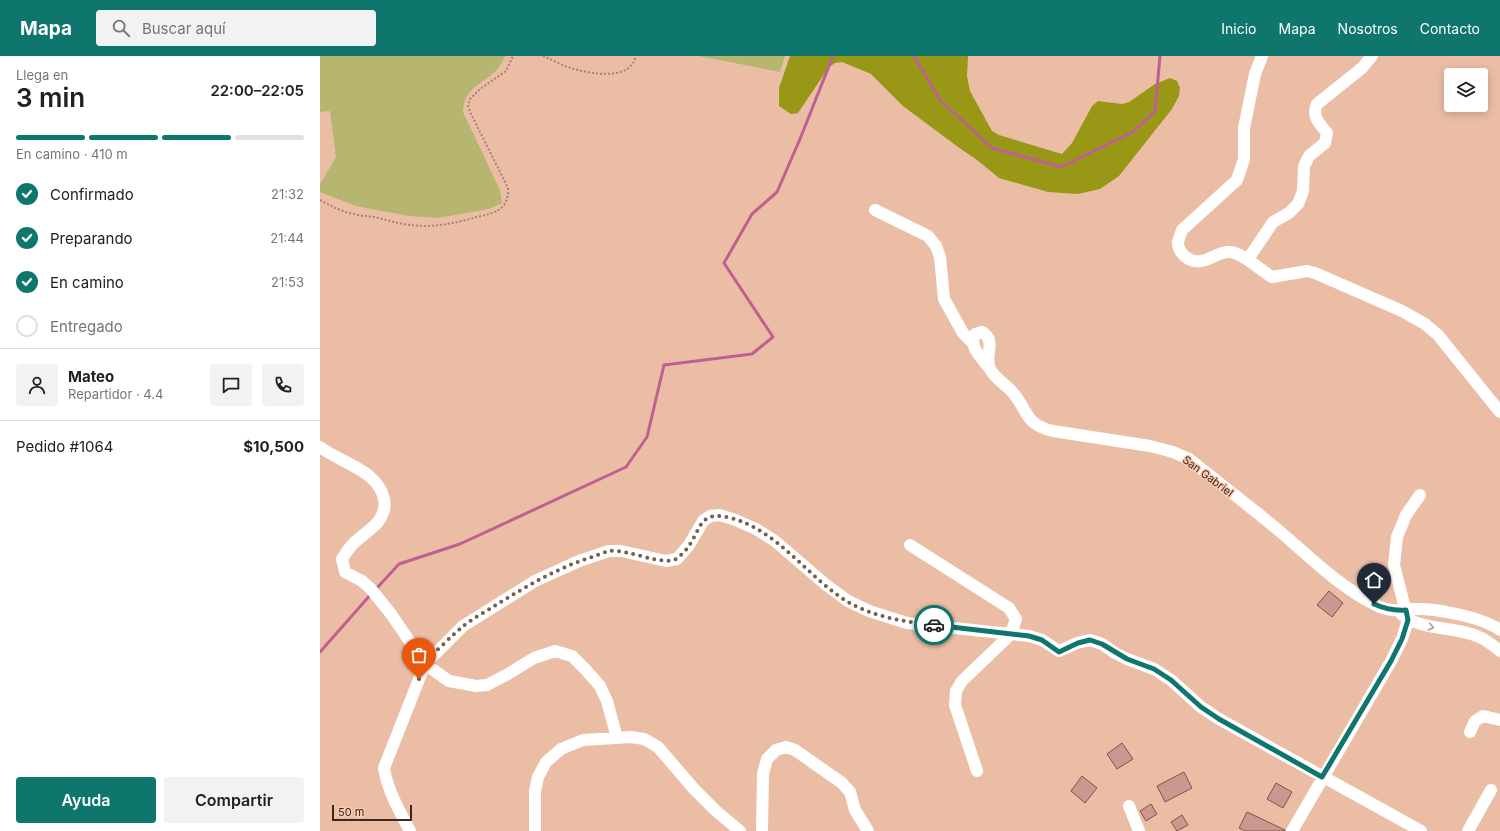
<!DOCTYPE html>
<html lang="es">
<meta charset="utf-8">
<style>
:root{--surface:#fff;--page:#f2f2f2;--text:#202124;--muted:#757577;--line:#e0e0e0;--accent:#0f766e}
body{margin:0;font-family:Inter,sans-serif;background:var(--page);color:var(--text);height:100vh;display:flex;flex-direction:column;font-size:15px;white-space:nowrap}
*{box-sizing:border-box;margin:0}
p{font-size:13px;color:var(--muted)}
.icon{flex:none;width:22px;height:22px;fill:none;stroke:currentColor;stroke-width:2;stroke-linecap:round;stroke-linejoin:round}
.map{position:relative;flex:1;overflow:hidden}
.drawer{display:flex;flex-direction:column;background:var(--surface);width:320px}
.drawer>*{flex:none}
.buttons{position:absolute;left:1124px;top:12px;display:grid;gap:8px}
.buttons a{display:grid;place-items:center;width:44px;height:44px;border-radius:4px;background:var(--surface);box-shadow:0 2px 10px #0003;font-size:20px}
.scale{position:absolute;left:12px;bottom:10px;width:80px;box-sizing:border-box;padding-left:4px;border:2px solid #3a281f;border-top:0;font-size:11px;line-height:14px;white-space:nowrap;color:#3a281f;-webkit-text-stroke:3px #f9c9b1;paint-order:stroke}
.pin{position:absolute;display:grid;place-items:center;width:34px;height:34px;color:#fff;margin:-41px -17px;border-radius:50% 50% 50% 0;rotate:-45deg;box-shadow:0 0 4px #0007}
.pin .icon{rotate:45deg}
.courier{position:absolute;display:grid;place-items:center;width:40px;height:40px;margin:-20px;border:3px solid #0f766e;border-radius:50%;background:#fff;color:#222;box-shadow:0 1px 5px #0007}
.head em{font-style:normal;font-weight:600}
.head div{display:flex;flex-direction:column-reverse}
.head{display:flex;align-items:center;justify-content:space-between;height:68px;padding:0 16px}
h1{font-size:26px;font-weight:600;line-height:30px}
.bar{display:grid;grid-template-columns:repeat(4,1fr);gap:6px 4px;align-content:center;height:48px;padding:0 16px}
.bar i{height:5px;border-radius:3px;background:var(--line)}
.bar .selected{background:var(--accent)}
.bar p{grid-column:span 4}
.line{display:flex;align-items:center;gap:10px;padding:0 16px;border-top:1px solid var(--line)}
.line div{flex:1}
.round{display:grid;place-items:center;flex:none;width:42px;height:42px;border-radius:4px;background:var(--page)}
ol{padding:0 16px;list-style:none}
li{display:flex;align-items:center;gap:12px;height:44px}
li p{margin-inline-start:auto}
li .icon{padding:4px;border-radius:50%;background:var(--accent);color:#fff;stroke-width:4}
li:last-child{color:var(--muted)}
li i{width:22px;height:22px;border:2px solid var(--line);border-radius:50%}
.primary-button{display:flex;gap:8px;margin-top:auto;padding:8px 16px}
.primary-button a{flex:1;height:46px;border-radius:4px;background:var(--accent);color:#fff;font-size:16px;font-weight:600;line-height:46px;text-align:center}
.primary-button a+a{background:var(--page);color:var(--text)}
header{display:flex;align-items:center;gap:24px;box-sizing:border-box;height:56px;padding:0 20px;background:var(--accent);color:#fff}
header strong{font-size:19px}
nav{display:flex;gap:22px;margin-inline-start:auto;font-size:14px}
.search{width:280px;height:36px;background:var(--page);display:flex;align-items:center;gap:10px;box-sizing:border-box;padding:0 14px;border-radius:4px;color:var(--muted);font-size:15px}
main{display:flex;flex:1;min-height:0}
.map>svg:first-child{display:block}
</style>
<header>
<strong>Mapa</strong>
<div class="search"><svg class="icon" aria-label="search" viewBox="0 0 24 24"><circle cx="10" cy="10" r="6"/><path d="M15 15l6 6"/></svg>Buscar aquí</div>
<nav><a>Inicio</a><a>Mapa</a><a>Nosotros</a><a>Contacto</a></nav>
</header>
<main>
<section class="drawer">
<div class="head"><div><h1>3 min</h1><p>Llega en</p></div><em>22:00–22:05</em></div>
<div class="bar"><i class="selected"></i><i class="selected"></i><i class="selected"></i><i></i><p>En camino · 410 m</p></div>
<ol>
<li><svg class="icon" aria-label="check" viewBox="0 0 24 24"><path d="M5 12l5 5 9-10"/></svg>Confirmado<p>21:32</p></li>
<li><svg class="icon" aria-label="check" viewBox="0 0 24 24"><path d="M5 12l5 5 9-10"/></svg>Preparando<p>21:44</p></li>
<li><svg class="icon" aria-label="check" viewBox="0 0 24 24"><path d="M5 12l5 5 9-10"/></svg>En camino<p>21:53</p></li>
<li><i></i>Entregado</li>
</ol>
<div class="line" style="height:72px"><a class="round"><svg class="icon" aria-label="person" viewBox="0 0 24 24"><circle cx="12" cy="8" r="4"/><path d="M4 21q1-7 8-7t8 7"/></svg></a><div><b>Mateo</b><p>Repartidor · 4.4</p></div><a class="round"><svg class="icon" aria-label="chat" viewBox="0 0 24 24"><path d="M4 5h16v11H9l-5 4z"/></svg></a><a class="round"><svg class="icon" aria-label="phone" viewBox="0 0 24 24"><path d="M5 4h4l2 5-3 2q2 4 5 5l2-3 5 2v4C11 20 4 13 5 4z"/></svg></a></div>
<div class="line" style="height:52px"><div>Pedido #1064</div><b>$10,500</b></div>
<div class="primary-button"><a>Ayuda</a><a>Compartir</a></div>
</section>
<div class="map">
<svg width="1180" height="775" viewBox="0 0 1180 775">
<rect width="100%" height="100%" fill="#ebbda5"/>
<path fill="#b6b670" d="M0 0H185C183 4 181 8 179 11 165 29 144 29 143 56L180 134 182 147 169 153 118 162 89 160 36 150 0 136V128L16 101 10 55 0 56Z
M379 0H465L460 16Z"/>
<path fill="#999716" d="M470 0H648L647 20 650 35 672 75 679 79 742 98 752 87 772 50 778 45 802 48 809 46 835 28 850 22 857 25 860 32 859 40 852 53 799 120 780 133 758 138 728 136 679 122 657 104 638 91 583 50 551 18 522 6 515 7 509 11 478 57 471 58 459 50V32Z"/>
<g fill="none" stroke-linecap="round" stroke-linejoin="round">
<path stroke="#bf6093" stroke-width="3" d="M594 0 620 44 672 92 741 111 813 76 835 55 840 0
M56 533 79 508 140 488 306 411 327 381 344 309 432 298 453 281 404 207 432 158 457 136 480 83 513 0
M0 596 52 537"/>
</g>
<path fill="#cb9790" stroke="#81534c" d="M1009 535 1023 547 1012 561 997 549Z
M802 687 813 703 797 713 787 698Z
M864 716 872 732 845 746 837 730Z
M762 720 777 732 765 747 751 735Z
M956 727 972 736 963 752 947 743Z
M831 748 837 758 826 765 820 755Z
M927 756 965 774V775H925L919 772Z
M862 759 868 769 857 775 851 766Z"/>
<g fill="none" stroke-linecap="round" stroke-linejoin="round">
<path stroke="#a68371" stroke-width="2" stroke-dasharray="2 2" stroke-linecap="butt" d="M223 0C233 4 243 10 254 13 273 18 310 25 316 0
M0 144C11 150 22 156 34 158 41 160 48 160 55 161 67 164 79 168 91 169 113 172 136 167 157 161 175 157 189 154 188 132L151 58 148 50 150 43 160 33 186 15 193 0"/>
<path stroke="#fff" stroke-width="12" d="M942 0 935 18 924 72V103L917 124 862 174C861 177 859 182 858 186 858 197 869 207 881 205 890 204 900 195 910 196 923 197 940 214 952 221L987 215 995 217 1082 255 1105 268 1118 279 1180 356
M555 154 608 180 616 190 620 201 624 243 643 277 653 287
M928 203 953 166 969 157 978 148 983 135 984 110 989 100 1005 87 1007 77C1000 68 991 60 997 48L1042 12 1052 0
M670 313C662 302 648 291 655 278L662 276C677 284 664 300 670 313 675 323 687 329 694 338 709 357 705 368 733 375L830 390 853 396 869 403C898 426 928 449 957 473 989 500 1021 533 1060 551 1071 556 1081 554 1093 553 1115 552 1162 561 1180 574
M0 391C21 407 58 414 64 443 66 451 63 459 58 466 51 474 41 480 33 488 29 492 25 498 22 503L25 516 42 525 51 533 71 558 105 608 129 625 156 630 167 629 188 618 214 602 235 595 252 600 266 614 280 630 287 645 297 682
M590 489 689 552 696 563 691 578 642 625 636 635 635 649 657 715
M1082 559C1104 575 1132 570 1157 580 1165 583 1174 590 1180 595
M1150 676 1155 665 1163 660 1180 664
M809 750 819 775
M90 775C79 754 68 736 64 712L105 608 143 570 215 525 259 505 289 495H301L346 505 357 503 369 489 383 465 390 460 399 459 413 463 436 473 455 485 505 528 528 545 549 555 587 567 709 580 722 584 739 595 757 587 770 584 782 588 795 597 807 603 834 613 851 624 881 651 899 663 1101 775
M215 775V735L218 721 226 706 241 693 263 684 311 681 324 683 338 691 374 733 396 755 420 775
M442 775 443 718 447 703 456 694 466 691 475 694 522 727 530 736 535 754 548 775
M972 775 1071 605 1082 583 1088 564 1074 509 1077 481 1086 459 1100 439
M1148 775 1171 734"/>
</g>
<defs><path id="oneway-chevron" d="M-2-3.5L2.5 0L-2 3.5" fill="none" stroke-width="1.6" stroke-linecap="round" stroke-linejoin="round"/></defs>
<use stroke="#a69e9a" href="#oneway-chevron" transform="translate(1111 571) rotate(11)"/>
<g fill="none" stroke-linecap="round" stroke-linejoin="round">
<path stroke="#785c4e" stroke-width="4" stroke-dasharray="0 7.2" d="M99 623C101 618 103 612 105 608 111 599 133 579 142 571 152 563 165 556 176 549 207 530 237 512 272 501 278 499 284 496 290 495 308 493 341 510 356 503 359 502 362 497 365 495 382 475 377 453 411 462 459 475 487 521 528 546 554 561 585 566 614 569"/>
<path stroke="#0f766e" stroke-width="5" d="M614 569 709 580 722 584 739 596 758 587 770 584 782 588 807 603 834 613 851 624 881 651 899 663 1002 721 1071 605 1082 583 1088 564 1086 554C1074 555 1065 553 1054 548"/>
</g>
<g text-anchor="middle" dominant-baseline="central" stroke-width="3" stroke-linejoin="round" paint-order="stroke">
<g font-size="11" fill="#3a281f" stroke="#f9c9b1">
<text transform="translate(888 420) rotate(37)">San Gabriel</text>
</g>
</g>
</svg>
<div class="buttons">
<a><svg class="icon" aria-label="layers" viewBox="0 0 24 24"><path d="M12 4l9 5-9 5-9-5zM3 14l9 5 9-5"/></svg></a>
</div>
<div class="scale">50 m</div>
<div class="pin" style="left:99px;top:623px;background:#ea580c"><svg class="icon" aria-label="bag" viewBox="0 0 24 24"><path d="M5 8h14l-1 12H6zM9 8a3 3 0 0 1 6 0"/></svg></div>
<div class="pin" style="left:1054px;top:548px;background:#1f2937"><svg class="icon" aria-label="home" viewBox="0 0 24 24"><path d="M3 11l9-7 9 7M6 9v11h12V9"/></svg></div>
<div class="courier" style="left:614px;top:569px"><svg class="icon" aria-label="car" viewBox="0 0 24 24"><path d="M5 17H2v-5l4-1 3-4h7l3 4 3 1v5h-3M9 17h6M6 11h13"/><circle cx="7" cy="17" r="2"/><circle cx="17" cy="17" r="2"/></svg></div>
</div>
</main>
